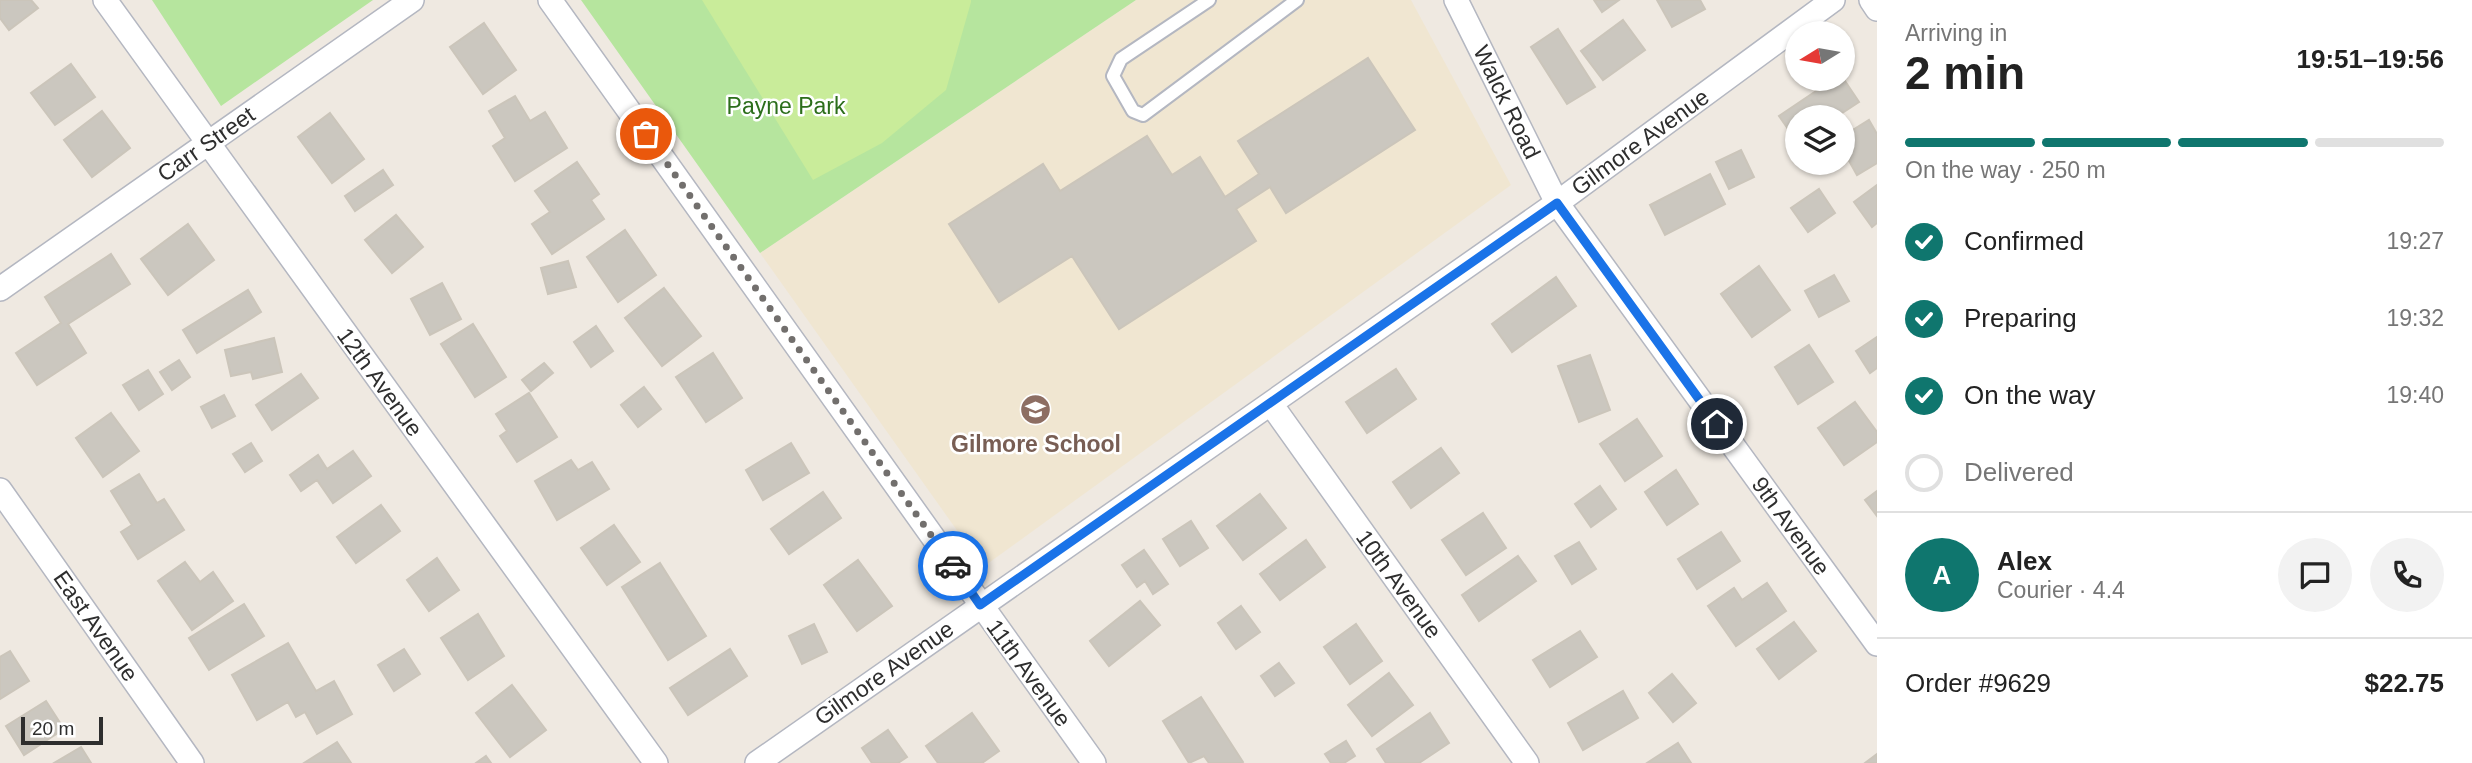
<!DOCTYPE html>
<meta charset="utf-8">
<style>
:root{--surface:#fff;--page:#f2f2f2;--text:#222;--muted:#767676;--line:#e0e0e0;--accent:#0f766e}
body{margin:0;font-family:Arial,sans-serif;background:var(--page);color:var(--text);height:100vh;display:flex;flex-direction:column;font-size:26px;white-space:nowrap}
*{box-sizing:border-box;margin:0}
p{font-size:23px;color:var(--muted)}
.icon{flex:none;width:38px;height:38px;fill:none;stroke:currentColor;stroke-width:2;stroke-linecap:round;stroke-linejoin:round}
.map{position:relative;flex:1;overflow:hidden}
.drawer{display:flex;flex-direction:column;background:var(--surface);width:595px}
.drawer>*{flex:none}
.needle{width:46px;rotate:259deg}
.controls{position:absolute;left:1785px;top:21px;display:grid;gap:14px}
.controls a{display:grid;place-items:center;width:70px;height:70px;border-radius:50%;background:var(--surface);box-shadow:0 2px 5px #0004;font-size:35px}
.scale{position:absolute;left:21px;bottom:18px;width:82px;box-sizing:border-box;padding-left:7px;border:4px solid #2e2e2e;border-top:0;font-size:19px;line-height:24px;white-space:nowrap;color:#2e2e2e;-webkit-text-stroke:5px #fff;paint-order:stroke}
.pin{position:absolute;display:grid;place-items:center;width:60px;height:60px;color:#fff;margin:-30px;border:4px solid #fff;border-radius:50%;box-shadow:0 2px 7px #0007}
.courier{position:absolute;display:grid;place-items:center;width:70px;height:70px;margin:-35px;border:5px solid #1a73e8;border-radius:50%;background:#fff;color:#222;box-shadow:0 2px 9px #0007}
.overview em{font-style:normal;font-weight:600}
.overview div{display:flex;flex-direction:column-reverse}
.overview{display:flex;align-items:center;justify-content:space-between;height:119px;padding:0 28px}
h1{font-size:46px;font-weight:600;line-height:52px}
.bar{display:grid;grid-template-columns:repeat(4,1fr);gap:10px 7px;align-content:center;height:84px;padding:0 28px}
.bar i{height:9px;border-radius:5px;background:var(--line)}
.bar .selected{background:var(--accent)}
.bar p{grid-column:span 4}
.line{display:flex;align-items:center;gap:18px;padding:0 28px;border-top:2px solid var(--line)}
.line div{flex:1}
.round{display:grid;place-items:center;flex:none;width:74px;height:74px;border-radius:37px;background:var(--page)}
ol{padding:0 28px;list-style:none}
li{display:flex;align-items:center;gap:21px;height:77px}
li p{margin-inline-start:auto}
li .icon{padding:7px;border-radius:50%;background:var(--accent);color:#fff;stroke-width:4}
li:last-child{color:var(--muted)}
li i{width:38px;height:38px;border:4px solid var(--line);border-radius:50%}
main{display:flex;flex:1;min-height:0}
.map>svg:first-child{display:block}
</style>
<main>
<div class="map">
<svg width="1877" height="763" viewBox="0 0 1877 763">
<rect width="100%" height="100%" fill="#efe9e1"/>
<path fill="#f0e6d1" d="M1136 0H1411L1511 185 983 567 760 253Z"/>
<path fill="#b6e59e" d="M152 0H373L221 106Z
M581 0H1136L760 253Z"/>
<path fill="#c9ec9a" d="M702 0H971V2L946 90 882 143 813 180Z"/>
<path fill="#cbc7bf" stroke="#cbc5ba" stroke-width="2" d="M0 0H31L38 8 9 30 0 18Z
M1594 0H1619L1602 12Z
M1657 0H1700L1705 9 1672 27Z
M1623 20 1645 50 1603 80 1581 51Z
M484 23 516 70 483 94 450 47Z
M1558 29 1595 87 1567 104 1531 47Z
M1368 58 1415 130 1286 213 1270 187 1236 209 1256 241 1119 329 1072 256 999 302 949 224 1043 164 1060 191 1147 136 1172 175 1200 157 1225 197 1259 174 1238 141Z
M71 64 95 97 55 125 31 93Z
M1843 78 1859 102 1836 117H1797V142L1779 116 1834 79Z
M515 96 530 121 545 112 567 148 515 181 493 146 505 138 489 111Z
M102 111 130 148 92 177 64 140Z
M330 113 364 159 332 183 298 137Z
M1869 120 1877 134V163L1857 175 1843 150V136Z
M1741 150 1754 177 1729 189 1716 162Z
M577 162 599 194 591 200 604 219 552 254 532 224 550 212 535 191Z
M383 170 393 185 355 211 345 196Z
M1710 174 1725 204 1665 235 1650 205Z
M1877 185V223L1872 227 1854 202Z
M1819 189 1835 213 1808 232 1791 208Z
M396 215 423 247 392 273 365 240Z
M188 224 214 260 168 295 141 259Z
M625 230 656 275 618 302 587 257Z
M111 254 130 284 68 324 86 353 37 385 16 353 61 323 45 297Z
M568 261 576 287 548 294 541 268Z
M1759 266 1790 310 1752 337 1721 294Z
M1834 275 1849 301 1819 317 1805 291Z
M1556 277 1576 306 1512 352 1492 324Z
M442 283 461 319 430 335 411 299Z
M664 288 701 336 662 366 625 318Z
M248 290 261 312 197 353 183 330Z
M473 324 506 377 475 397 441 344Z
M596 326 613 351 591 367 574 342Z
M1877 337V368L1870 373 1856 351Z
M274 338 282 372 253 379 251 372 231 376 225 350Z
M1809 345 1833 382 1798 404 1775 367Z
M713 353 742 398 706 422 676 377Z
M1590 355 1610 410 1579 422 1558 366Z
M179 360 190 377 172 390 160 372Z
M544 363 553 373 531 391 522 380Z
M1396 369 1416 399 1367 433 1346 402Z
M148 370 163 394 139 410 123 385Z
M301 374 318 398 272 430 256 405Z
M644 387 661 409 638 427 621 405Z
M529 393 557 437 517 462 500 436 507 431 496 414Z
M224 395 235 416 212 428 201 407Z
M1855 402 1877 432V442L1844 465 1818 428Z
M111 413 139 451 103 477 76 438Z
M1637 419 1662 456 1625 481 1600 444Z
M251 443 262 461 245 472 233 454Z
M791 443 809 473 763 500 746 470Z
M1441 448 1459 473 1411 508 1393 482Z
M353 451 371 476 333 503 317 480 301 491 290 475 318 455 327 469Z
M571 460 578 470 592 462 609 489 557 520 535 481Z
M1676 470 1698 504 1667 525 1645 492Z
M139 474 157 503 164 499 184 530 138 559 121 532 132 525 111 491Z
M1600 486 1616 509 1591 527 1575 504Z
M1877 491V516L1865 500Z
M823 492 841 518 789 554 771 529Z
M1260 494 1286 528 1243 560 1217 526Z
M381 505 400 531 356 563 337 537Z
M1483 513 1506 548 1466 575 1442 540Z
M1191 521 1208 548 1180 566 1163 539Z
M614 525 640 562 607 585 581 548Z
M1721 532 1740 561 1697 589 1678 559Z
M1306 540 1325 567 1280 600 1260 574Z
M1579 542 1596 569 1572 584 1555 556Z
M1144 550 1168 584 1153 594 1145 581 1137 587 1122 565Z
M1518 556 1536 581 1479 621 1462 595Z
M437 558 459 590 429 611 407 580Z
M858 560 892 606 857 631 824 585Z
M185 562 200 582 213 572 233 601 192 630 158 581Z
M660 563 706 636 668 660 622 587Z
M1767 583 1786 611 1736 646 1708 606 1734 588 1742 600Z
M1140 601 1160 625 1109 666 1090 641Z
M244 604 264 636 209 670 189 638Z
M1241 606 1260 632 1236 649 1218 623Z
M478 614 504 656 468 680 441 638Z
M1794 622 1816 651 1779 679 1757 649Z
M814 624 827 652 802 664 789 636Z
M1356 624 1382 661 1350 684 1324 647Z
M1580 631 1597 657 1550 687 1533 660Z
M288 643 316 691 334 681 352 714 317 734 305 712 296 717 288 702 257 720 232 675Z
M404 649 420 674 394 691 378 665Z
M730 649 747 676 688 715 670 688Z
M10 651 29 681 0 699V657Z
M1279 663 1294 683 1275 696 1261 676Z
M1389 673 1413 705 1372 736 1348 705Z
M1672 674 1696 703 1673 722 1649 693Z
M512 685 546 730 510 757 476 713Z
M1623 691 1638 718 1583 750 1568 723Z
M1201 697 1243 762 1242 763H1209L1204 756 1189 763 1163 721Z
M46 701 64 729 24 755 6 726Z
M972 713 999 751 982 763H938L926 746Z
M1430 713 1449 743 1419 763H1386L1377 749Z
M888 730 907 757 898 763H872L862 748Z
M1346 741 1355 756 1344 763H1331L1325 754Z
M337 742 351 763H304Z
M1678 743 1691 763H1647Z
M81 747 91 763H54Z
M1877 754V763H1865Z
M486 756 491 763H476Z"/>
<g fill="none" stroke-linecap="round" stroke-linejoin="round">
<defs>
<path id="service" d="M1209 0 1121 59 1113 76 1133 111 1143 115 1297 0"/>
<path id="minor" d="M105 0 656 763
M550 0 1094 763
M1456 0 1557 203 1877 644
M1871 0 1877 9
M0 289 412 0
M1271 404 1527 763
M0 490 192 763
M757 763 1557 203 1833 0"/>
</defs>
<use href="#service" stroke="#b4b7c1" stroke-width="16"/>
<use href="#minor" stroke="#b4b7c1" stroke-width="26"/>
<use href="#service" stroke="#fff" stroke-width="12"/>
<use href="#minor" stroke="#fff" stroke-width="23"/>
</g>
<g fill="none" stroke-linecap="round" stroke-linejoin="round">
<path stroke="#726f6d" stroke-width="7" stroke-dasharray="0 12.6" d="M646 134 953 566"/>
<path stroke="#1a73e8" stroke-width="9" d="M953 566 980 605 1557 203 1717 424"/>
</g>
<defs>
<symbol id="school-disc" viewBox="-11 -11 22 22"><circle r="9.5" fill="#8d6e63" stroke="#fff"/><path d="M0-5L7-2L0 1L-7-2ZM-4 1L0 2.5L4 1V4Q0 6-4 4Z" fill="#fff"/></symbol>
</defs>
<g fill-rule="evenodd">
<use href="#school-disc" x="1018" y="392" width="35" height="35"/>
</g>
<g text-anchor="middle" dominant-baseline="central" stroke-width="5" stroke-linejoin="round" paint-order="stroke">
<g font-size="23" fill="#2e2e2e" stroke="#fff">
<text transform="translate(1507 102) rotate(64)">Walck Road</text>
<text transform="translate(1640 142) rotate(-36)">Gilmore Avenue</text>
<text transform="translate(206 144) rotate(-35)">Carr Street</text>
<text transform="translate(380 382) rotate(54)">12th Avenue</text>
<text transform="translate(1791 526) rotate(54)">9th Avenue</text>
<text transform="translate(1399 584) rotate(54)">10th Avenue</text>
<text transform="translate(96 626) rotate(55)">East Avenue</text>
<text transform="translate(884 673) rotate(-35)">Gilmore Avenue</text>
<text transform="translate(1029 673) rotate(54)">11th Avenue</text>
</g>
<g font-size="23" fill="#2c6e1b" stroke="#fff">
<text x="786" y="106">Payne Park</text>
</g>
<g font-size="23" font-weight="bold" fill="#785e54" stroke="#fff">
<text x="1036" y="444">Gilmore School</text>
</g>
</g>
</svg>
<div class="controls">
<a><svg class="needle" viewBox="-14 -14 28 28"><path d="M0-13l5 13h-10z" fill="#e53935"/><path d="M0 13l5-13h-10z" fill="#767676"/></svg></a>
<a><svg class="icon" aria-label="layers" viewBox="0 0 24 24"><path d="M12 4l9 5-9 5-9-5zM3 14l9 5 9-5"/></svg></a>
</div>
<div class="scale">20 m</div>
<div class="pin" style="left:646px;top:134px;background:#ea580c"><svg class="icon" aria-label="bag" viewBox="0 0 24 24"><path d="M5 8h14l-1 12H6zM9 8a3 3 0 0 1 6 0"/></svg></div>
<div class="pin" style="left:1717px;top:424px;background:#1f2937"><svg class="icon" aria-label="home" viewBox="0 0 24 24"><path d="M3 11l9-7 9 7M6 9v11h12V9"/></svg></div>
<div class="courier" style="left:953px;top:566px"><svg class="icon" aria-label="car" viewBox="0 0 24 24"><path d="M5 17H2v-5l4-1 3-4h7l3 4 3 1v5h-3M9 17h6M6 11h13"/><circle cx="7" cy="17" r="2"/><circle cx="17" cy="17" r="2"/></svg></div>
</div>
<section class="drawer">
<div class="overview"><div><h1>2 min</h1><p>Arriving in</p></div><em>19:51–19:56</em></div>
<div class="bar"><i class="selected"></i><i class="selected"></i><i class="selected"></i><i></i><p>On the way · 250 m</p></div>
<ol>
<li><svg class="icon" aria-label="check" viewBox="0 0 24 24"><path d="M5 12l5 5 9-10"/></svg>Confirmed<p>19:27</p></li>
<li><svg class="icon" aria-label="check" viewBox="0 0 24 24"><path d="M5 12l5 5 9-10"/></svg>Preparing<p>19:32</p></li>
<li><svg class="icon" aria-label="check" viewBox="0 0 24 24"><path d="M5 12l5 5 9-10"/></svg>On the way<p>19:40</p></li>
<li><i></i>Delivered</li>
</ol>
<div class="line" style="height:126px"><b class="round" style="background:var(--accent);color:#fff">A</b><div><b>Alex</b><p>Courier · 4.4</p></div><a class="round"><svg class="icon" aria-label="chat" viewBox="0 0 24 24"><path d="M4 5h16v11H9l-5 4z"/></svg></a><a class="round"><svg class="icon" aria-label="phone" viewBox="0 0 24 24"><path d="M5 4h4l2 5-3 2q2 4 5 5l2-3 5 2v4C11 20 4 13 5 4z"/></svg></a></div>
<div class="line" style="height:91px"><div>Order #9629</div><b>$22.75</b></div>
</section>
</main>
